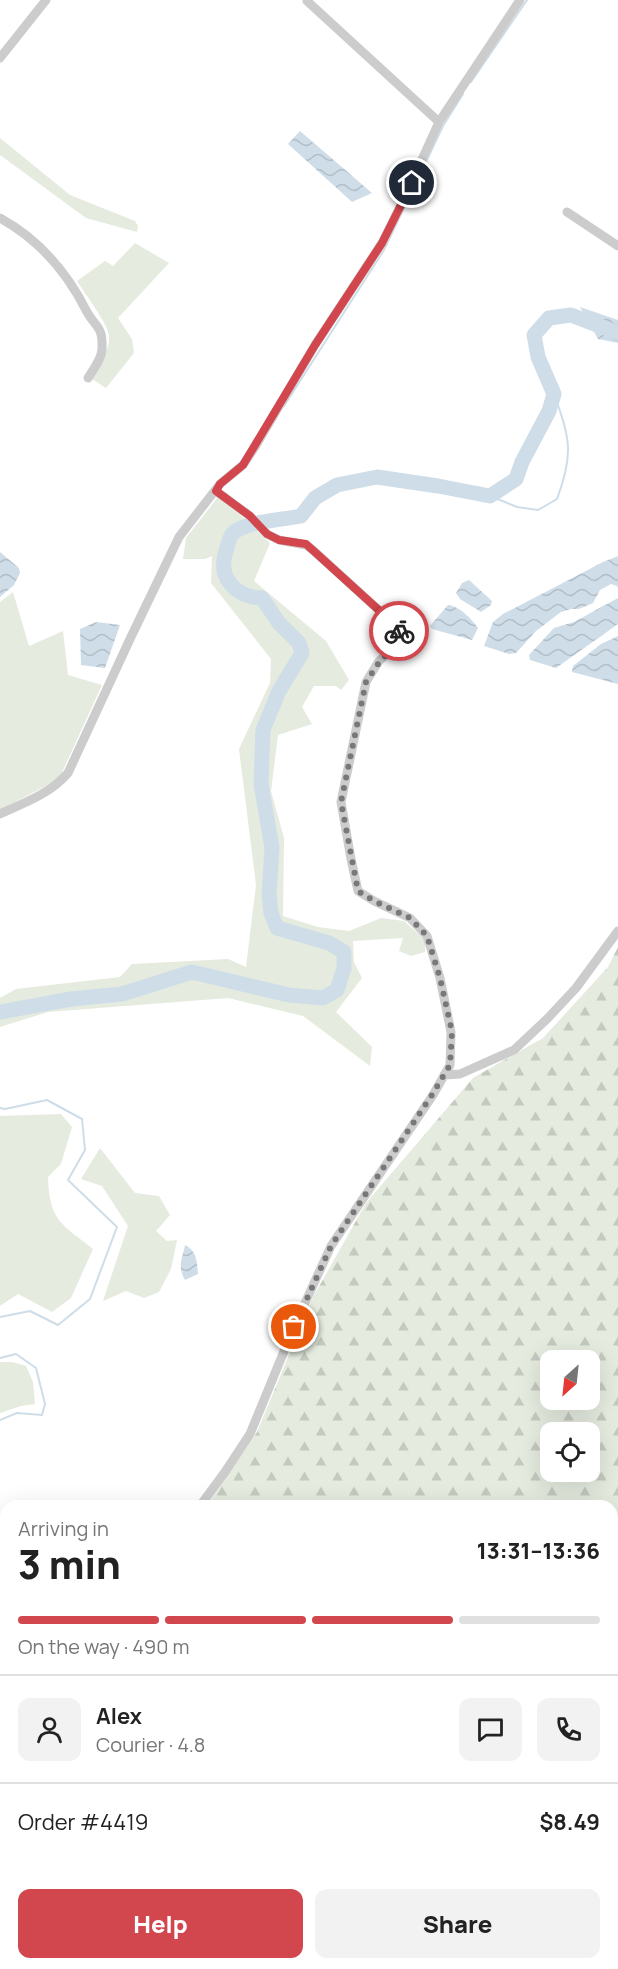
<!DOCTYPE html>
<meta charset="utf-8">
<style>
:root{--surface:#fff;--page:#f2f2f2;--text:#222;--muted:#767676;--line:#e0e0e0;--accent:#d2464d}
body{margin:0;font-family:Manrope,sans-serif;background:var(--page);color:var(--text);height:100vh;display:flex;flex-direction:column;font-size:22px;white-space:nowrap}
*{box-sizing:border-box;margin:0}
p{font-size:20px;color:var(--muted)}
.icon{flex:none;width:33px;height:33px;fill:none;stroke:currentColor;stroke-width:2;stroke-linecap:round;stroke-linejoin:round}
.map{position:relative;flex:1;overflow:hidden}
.drawer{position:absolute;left:0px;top:1500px;width:618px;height:470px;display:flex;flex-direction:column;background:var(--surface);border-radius:18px 18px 0 0;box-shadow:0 6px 24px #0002}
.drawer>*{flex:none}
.needle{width:39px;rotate:207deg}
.fabs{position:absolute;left:540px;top:1350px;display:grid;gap:12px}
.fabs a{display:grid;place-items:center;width:60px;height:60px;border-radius:12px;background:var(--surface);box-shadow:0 6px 24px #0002;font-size:30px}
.pin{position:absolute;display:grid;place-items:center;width:51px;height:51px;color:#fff;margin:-26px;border:3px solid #fff;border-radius:50%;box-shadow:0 2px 6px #0007}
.courier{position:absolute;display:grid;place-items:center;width:60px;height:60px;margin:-30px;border:4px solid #d2464d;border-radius:50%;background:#fff;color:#222;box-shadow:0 2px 8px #0007}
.summary em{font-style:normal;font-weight:800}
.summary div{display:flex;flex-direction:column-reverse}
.summary{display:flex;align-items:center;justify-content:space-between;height:102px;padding:0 18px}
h1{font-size:39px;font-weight:800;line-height:45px}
.bar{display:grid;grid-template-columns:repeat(4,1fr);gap:9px 6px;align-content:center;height:72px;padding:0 18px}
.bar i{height:8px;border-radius:4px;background:var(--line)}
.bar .current{background:var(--accent)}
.bar p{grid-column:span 4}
.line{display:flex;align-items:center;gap:15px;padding:0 18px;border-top:2px solid var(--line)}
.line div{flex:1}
.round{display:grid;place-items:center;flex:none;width:63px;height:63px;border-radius:12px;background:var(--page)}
.cta{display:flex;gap:12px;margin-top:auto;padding:12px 18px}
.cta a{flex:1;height:69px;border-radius:12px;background:var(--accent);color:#fff;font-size:24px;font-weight:800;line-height:69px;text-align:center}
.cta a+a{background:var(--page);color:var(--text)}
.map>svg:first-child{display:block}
</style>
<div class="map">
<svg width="618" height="1969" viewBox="0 0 618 1969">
<defs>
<pattern id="forest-firs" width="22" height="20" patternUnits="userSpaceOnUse" patternTransform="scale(1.5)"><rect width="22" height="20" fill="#e5ebdf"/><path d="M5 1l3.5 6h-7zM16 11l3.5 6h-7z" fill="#c5cac0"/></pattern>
<pattern id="water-waves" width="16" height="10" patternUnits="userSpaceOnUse" patternTransform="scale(1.5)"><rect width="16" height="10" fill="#cedde8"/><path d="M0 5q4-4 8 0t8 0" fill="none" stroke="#b1bec7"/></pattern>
</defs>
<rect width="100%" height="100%" fill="#fff"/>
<path fill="#e5ebdf" d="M0 138 70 195 135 221 138 226 137 232 86 218 0 155Z
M135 243 169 263 118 318 132 339 134 353 106 388 92 379C98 368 111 348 109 335 107 323 84 292 77 281L105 261 113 266Z
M218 497 237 512 270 543 254 581 326 641 349 680 341 690 336 686H314L302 707 312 724 278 735 271 791 284 838 283 916 318 927 349 931 381 918 404 921 425 940V952L411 956 399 951 403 938 353 941 354 962 362 978 336 1012 372 1047 370 1066 303 1016 228 998 48 1012 0 1027V998L16 989 120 977 132 964 228 959 246 967 256 885 239 749 270 683 271 659 211 583 212 556 205 559H183L186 538Z
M13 592 29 646 63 631 68 675 102 685 59 779 0 810V602Z
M61 1114 72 1127 61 1164 48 1177C49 1221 62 1224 93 1249L71 1298 52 1312 18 1294 0 1306V1116Z
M100 1148 135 1193 159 1196 170 1215 156 1231 167 1241 177 1240 171 1269 159 1292 144 1298 126 1291 103 1301 128 1226 102 1186 81 1179Z
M0 1362H12L26 1366 33 1382 35 1404 21 1406 0 1413Z"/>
<path fill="url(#forest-firs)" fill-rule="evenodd" d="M618 947V1877L612 1882V1506H207L257 1432 313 1297 366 1203 473 1078 543 1038 608 967ZM550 1360H590V1400H550ZM550 1432H590V1472H550Z
M6 1926V1964H549L548 1969H0V1931Z"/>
<path fill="url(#water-waves)" d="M300 131 372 193 352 202 288 144Z
M580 307 618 320V343L598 339Z
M0 552 19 568 20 573 14 585 0 597Z
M618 556V589L617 586 611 584 600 590 593 603 579 609H571L561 612 536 631 516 653 509 654 484 646 493 622 503 614 603 562Z
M469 580 492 601 491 605 481 612 460 599 456 593 462 583Z
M618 598V624L556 668 530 660 529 655 554 628 574 622Z
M448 605C459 606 472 619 478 628L472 640 432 629 430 626Z
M96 622 120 625 105 668 81 665 80 629Z
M618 636V684L572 672 573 666 601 644Z
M185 1245C197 1251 197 1262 198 1274L185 1280C177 1265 182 1260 185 1245Z"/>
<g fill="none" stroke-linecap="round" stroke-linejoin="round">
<path stroke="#cedde8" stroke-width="2" d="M471 82 527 0
M284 406 384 250 443 126 463 94
M490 496 517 507 538 510 557 499C574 454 570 438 554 394
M0 1108 5 1109 47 1100 82 1119 85 1150 68 1180 117 1227 90 1299 58 1325 30 1311 0 1317
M0 1358 16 1354 36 1368 45 1404 42 1415 17 1413 0 1420
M0 1851 6 1866
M0 1911 6 1900"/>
<path stroke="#cedde8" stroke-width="15" d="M0 1012 71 999 122 994 192 972 289 995 323 998 337 990 344 968V952L329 943 277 928 271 913 269 894 272 848 261 784 263 730 279 691 302 653 299 643 279 623 262 598C235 597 217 577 226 551 228 545 229 537 233 533 247 521 282 520 301 516L315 498 337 485 377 477 438 486 490 496 516 479 522 462 549 411 554 394 538 357 534 335 549 318 571 315 618 333
M612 1896 618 1891
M558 1969 559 1964"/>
<path stroke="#ccc" stroke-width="9" d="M307 1 439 122
M0 58 46 0
M567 212 618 246
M0 218C40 240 67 272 87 312 96 328 103 326 102 349 102 358 93 370 88 378
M0 814C24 803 50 794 68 773L130 639 179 537 220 484 243 465 255 447 315 345 382 243 405 197 439 122 520 0
M444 1075 460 1074 514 1050 547 1019 576 988 618 931
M200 1506 225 1472 250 1434 294 1327 331 1246 433 1095 450 1065 451 1032 440 978 427 936 410 918 374 901 358 891 351 859 341 802 366 682 379 661 396 646 401 634 393 623 314 551 306 545 279 540 267 534 250 516 216 491
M0 1926 6 1920"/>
</g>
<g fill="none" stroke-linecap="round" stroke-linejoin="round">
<path stroke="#787878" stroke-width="6" stroke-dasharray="0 10.8" d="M294 1327 331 1246 432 1095 450 1065 452 1032 440 978 427 936 410 918 374 901 358 891 341 802 366 682 380 661 396 646 401 634 399 631"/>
<path stroke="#d2464d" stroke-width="8" d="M399 631 393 623 306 544 279 540 267 534 250 516 216 491 220 484 243 465 315 345 382 243 412 183"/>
</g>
</svg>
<div class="fabs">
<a><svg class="needle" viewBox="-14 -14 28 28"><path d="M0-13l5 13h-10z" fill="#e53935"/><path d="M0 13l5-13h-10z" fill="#767676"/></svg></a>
<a><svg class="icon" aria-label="locate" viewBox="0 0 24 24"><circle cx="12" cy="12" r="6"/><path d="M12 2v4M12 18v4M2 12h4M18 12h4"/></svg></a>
</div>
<div class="pin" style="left:294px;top:1327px;background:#ea580c"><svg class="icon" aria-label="bag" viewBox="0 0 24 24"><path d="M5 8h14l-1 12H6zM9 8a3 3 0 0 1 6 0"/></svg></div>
<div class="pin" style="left:412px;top:183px;background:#1f2937"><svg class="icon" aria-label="home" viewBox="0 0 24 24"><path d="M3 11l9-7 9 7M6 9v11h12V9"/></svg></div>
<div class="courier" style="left:399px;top:631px"><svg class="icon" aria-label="bike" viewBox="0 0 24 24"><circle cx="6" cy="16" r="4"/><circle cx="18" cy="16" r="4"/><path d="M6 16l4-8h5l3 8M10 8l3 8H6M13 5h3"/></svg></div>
<section class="drawer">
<div class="summary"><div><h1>3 min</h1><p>Arriving in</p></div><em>13:31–13:36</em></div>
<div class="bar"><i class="current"></i><i class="current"></i><i class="current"></i><i></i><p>On the way · 490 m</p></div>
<div class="line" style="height:108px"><a class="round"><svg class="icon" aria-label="person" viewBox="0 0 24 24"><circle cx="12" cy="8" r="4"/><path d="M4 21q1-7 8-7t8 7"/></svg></a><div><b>Alex</b><p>Courier · 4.8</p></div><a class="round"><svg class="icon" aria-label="chat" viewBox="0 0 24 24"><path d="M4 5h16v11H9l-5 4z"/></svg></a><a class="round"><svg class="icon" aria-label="phone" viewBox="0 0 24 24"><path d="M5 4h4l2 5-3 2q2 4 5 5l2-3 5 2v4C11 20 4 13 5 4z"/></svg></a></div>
<div class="line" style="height:78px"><div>Order #4419</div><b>$8.49</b></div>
<div class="cta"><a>Help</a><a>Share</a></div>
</section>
</div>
